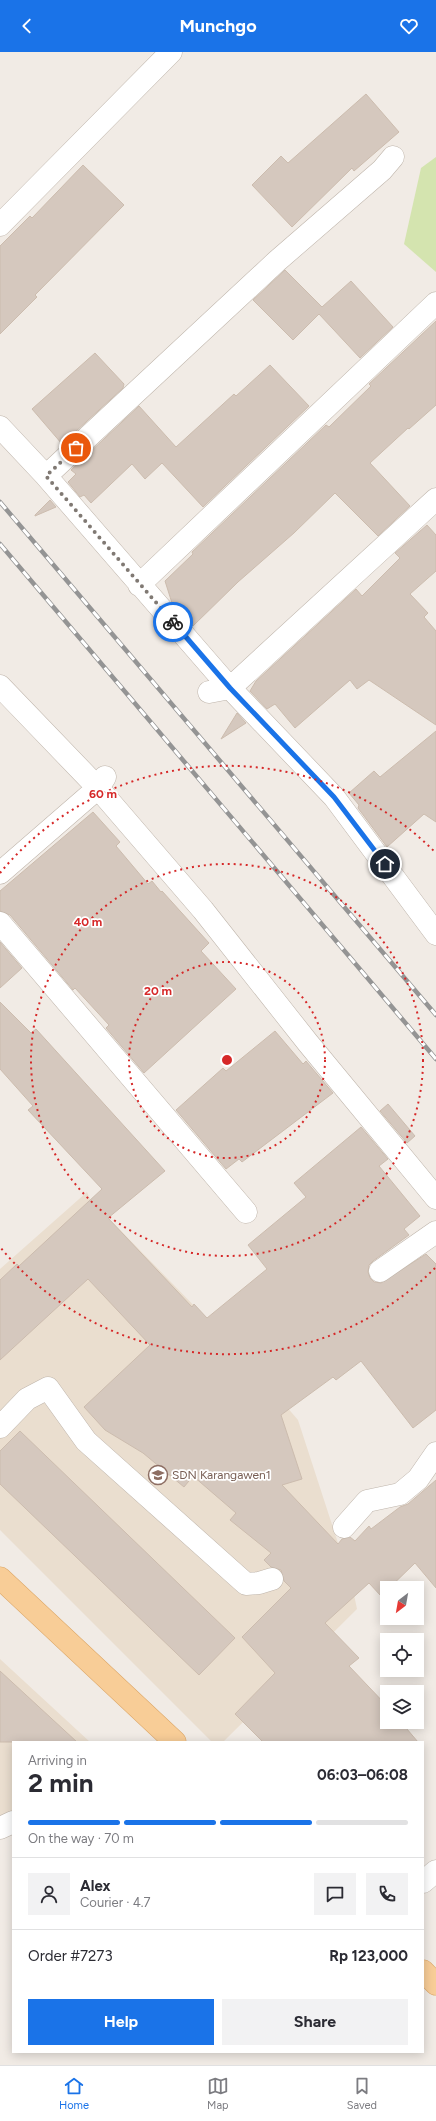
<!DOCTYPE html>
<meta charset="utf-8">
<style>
:root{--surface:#fff;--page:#f2f2f3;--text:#2b2b33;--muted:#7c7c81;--line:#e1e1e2;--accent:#1a73e8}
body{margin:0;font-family:Figtree,sans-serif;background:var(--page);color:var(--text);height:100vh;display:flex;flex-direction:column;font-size:15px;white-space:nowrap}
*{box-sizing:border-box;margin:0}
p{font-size:13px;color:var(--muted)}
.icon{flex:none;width:22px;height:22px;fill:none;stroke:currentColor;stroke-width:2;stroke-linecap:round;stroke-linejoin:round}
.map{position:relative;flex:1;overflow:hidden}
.side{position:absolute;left:12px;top:1689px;width:412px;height:312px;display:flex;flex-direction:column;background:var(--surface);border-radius:0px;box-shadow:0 2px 10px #0003}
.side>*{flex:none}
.needle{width:26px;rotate:211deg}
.controls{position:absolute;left:380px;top:1529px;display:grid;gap:8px}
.controls a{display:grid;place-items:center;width:44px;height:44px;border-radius:0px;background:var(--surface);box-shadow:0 2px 10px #0003;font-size:20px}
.pin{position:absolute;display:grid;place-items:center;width:34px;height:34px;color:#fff;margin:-17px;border:2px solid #fff;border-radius:50%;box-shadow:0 1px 4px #0007}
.courier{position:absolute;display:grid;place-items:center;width:40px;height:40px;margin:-20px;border:3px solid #1a73e8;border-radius:50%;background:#fff;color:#222;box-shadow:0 1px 5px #0007}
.summary em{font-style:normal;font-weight:700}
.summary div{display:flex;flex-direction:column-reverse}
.summary{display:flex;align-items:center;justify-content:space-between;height:68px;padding:0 16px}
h1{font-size:26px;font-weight:700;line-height:30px}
.bar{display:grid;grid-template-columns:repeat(4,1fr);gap:6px 4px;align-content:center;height:48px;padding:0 16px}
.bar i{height:5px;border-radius:3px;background:var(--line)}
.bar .on{background:var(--accent)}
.bar p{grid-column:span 4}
.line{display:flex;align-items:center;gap:10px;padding:0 16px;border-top:1px solid var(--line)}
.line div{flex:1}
.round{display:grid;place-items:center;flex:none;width:42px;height:42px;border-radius:0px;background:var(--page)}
.action{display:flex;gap:8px;margin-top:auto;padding:8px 16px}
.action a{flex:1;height:46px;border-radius:0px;background:var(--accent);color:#fff;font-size:16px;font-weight:700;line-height:46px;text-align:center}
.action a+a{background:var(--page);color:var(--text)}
header{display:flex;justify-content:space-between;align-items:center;height:52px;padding:0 16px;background:var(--accent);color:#fff;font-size:18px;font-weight:700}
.dock{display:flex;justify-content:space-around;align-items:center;height:56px;border-top:1px solid var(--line);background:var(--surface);font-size:11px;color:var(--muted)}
.dock a{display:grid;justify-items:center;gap:2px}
.dock .on{color:var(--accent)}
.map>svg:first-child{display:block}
</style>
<header><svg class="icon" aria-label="back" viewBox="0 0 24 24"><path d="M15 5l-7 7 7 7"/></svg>Munchgo<svg class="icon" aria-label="heart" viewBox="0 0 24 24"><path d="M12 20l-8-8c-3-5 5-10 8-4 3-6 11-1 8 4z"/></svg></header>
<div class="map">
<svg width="436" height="2013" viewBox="0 0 436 2013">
<rect width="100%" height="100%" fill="#f1ebe5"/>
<path fill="#eadecf" d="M87 1140 90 1147 244 1305 298 1368 338 1491 345 1500 357 1557 223 1690H212L0 1478V1217Z
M0 1607 90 1690H13V1767L0 1775Z"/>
<path fill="#d4e4af" d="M436 105V220L404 192 421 116Z"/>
<path fill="#d5c8be" stroke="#ccbcae" d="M366 42 399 80 354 119 352 116 292 175 252 133 281 104 288 111Z
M83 113 124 153 35 243 37 245 0 282V194L30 164 32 166Z
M285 218 322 255 351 229 393 275 360 306 319 262 293 288 253 248Z
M436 269V353L409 377 408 376 370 411 410 454 378 484 335 441 294 481 238 530 193 574 172 551 165 529 193 502 192 500 326 373 329 375 371 334 369 332Z
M95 301 124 332 123 336 62 392 32 357Z
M270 313 309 354 203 455 162 411 145 427 132 412 91 451 84 443 80 445 68 430 76 422 71 418 139 354 176 395 234 342 236 344Z
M50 448 56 455 35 464V463Z
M427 473 436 483V519L410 542 428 561 424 565 436 579V673L369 628 357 637 350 628 295 676 275 652 267 657 250 639 256 629 356 537 362 544 400 506 395 501Z
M237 661 246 671 221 687Z
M436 679V770L424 762 387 795 358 756 359 753 349 741 374 719 380 725Z
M93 760 120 790 116 794 148 832 152 829 161 840 162 839 209 891 201 899 236 937 144 1021 106 976 109 973 75 936 73 938 10 863 0 859V839Z
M0 890 22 916 0 936Z
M0 950 31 981 36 977 165 1119 108 1166 192 1255 194 1252 207 1266 267 1217 248 1193 306 1145 294 1131 361 1075 388 1107 379 1114 420 1164 404 1177 409 1183 373 1209 369 1213 368 1220 370 1226 374 1230 381 1231 426 1202 436 1212V1358L413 1376 361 1309 336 1328 333 1325 281 1363 302 1427 282 1433 338 1492 342 1487 350 1485 355 1489 369 1474 371 1477 400 1455 408 1452 436 1428V1536L415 1511 381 1544 369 1531 325 1571 359 1606 349 1614 387 1654V1670H401L418 1690H263L235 1662 275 1621 242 1585 291 1536 284 1529 281 1518 271 1515 264 1508 271 1501 230 1468 236 1461 193 1424 184 1435 143 1401 105 1378 84 1355 150 1293 88 1227 0 1308V1228L17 1212 19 1214 102 1137 28 1058 33 1054 0 1017Z
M275 979 303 1012 306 1009 333 1041 242 1110 239 1107 226 1117 176 1058 223 1016 226 1019Z
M388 1052 415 1084 407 1091 380 1059Z
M20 1379 235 1586 199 1623 0 1432V1399Z
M0 1619 77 1690H0Z"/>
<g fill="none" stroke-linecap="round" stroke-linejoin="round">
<defs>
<path id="street" d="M0 173 171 0
M0 375 46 424 230 636 334 745 436 882
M46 424 277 209 382 118 393 105
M139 533 436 251
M0 634 98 736 203 858 308 991 436 1146
M209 640 230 636 436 447
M0 821 98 736 105 725
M0 871 246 1160
M380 1219 436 1180
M0 1375 27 1347 48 1336 86 1389 246 1532 259 1531 272 1527
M344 1475 367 1449 400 1442 418 1427 436 1401
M0 1776 13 1770
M423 1830 436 1819"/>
<path id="primary" d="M0 1526 175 1690
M423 1919 436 1932"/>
</defs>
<use href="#street" stroke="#bfb5ab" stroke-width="23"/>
<use href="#primary" stroke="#dca768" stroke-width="23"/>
<use href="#street" stroke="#fff" stroke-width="22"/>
<use href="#primary" stroke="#f8cd97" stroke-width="22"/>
<defs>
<path id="rail" d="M0 450 436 963
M0 492 436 1007"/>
</defs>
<use href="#rail" stroke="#949494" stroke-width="4.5"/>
<use href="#rail" stroke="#fff" stroke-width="3" stroke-dasharray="9" stroke-linecap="butt"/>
</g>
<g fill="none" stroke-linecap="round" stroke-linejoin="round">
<path stroke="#807973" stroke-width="4" stroke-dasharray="0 7.2" d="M76 396 46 424 173 570"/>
<path stroke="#1a73e8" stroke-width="5" d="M173 570 230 636 334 745 385 812"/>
</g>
<g fill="none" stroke="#d62828" stroke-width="2" stroke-dasharray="2 4">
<circle cx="227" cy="1008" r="98"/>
<circle cx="227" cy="1008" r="196"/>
<path d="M435 1216A294 294 0 0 1 0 1195M0 821A294 294 0 0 1 435 800"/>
</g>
<defs>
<symbol id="school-ring" viewBox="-11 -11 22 22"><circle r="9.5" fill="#fff" stroke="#8d6e63" stroke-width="1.5"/><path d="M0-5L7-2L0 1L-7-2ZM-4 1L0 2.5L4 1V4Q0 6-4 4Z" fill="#8d6e63"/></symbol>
</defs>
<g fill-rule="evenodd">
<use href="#school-ring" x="147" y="1412" width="22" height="22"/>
</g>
<g text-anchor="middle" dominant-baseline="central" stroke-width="3.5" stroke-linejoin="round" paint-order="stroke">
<g font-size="12" fill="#785e54" stroke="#fff" text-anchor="start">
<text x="172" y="1423">SDN Karangawen1</text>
</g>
</g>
<circle cx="227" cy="1008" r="6" fill="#d62828" stroke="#fff" stroke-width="2"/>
<g font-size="12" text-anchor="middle" font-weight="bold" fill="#d62828" stroke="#fff" stroke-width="3.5" stroke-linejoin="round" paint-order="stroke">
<text x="103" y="746">60 m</text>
<text x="88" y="874">40 m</text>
<text x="158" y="943">20 m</text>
</g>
</svg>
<div class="controls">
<a><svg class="needle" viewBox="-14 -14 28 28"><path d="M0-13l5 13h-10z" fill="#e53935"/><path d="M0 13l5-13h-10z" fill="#7c7c81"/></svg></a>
<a><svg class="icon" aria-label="locate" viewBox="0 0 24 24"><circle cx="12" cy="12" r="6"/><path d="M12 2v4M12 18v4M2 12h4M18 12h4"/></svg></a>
<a><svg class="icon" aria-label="layers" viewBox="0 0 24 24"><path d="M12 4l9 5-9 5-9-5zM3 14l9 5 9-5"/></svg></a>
</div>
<div class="pin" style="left:76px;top:396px;background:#ea580c"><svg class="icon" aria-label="bag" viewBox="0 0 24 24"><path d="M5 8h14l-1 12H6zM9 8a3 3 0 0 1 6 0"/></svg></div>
<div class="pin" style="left:385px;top:812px;background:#1f2937"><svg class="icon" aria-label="home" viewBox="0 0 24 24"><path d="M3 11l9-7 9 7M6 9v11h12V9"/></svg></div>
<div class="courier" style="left:173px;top:570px"><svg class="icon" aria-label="bike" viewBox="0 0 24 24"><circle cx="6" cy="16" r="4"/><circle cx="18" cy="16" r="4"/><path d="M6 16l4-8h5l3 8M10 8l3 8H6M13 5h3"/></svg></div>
<section class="side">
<div class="summary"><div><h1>2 min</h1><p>Arriving in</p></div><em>06:03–06:08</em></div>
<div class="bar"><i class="on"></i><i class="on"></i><i class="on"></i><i></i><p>On the way · 70 m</p></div>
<div class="line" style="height:72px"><a class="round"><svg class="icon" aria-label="person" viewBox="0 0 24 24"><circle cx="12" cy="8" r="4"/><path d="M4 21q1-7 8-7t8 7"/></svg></a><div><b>Alex</b><p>Courier · 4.7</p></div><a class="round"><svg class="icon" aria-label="chat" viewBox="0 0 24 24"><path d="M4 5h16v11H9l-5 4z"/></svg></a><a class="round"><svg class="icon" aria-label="phone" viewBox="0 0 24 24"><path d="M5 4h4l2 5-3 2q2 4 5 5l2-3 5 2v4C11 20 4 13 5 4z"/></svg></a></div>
<div class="line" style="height:52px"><div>Order #7273</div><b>Rp 123,000</b></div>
<div class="action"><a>Help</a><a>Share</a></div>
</section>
</div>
<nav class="dock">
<a class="on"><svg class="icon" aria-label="home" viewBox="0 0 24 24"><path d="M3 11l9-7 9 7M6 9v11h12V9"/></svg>Home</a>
<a><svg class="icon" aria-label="map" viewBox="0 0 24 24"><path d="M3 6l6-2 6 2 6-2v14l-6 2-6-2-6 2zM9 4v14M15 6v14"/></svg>Map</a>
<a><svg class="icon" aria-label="saved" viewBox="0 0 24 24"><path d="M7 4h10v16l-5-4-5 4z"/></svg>Saved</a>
</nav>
